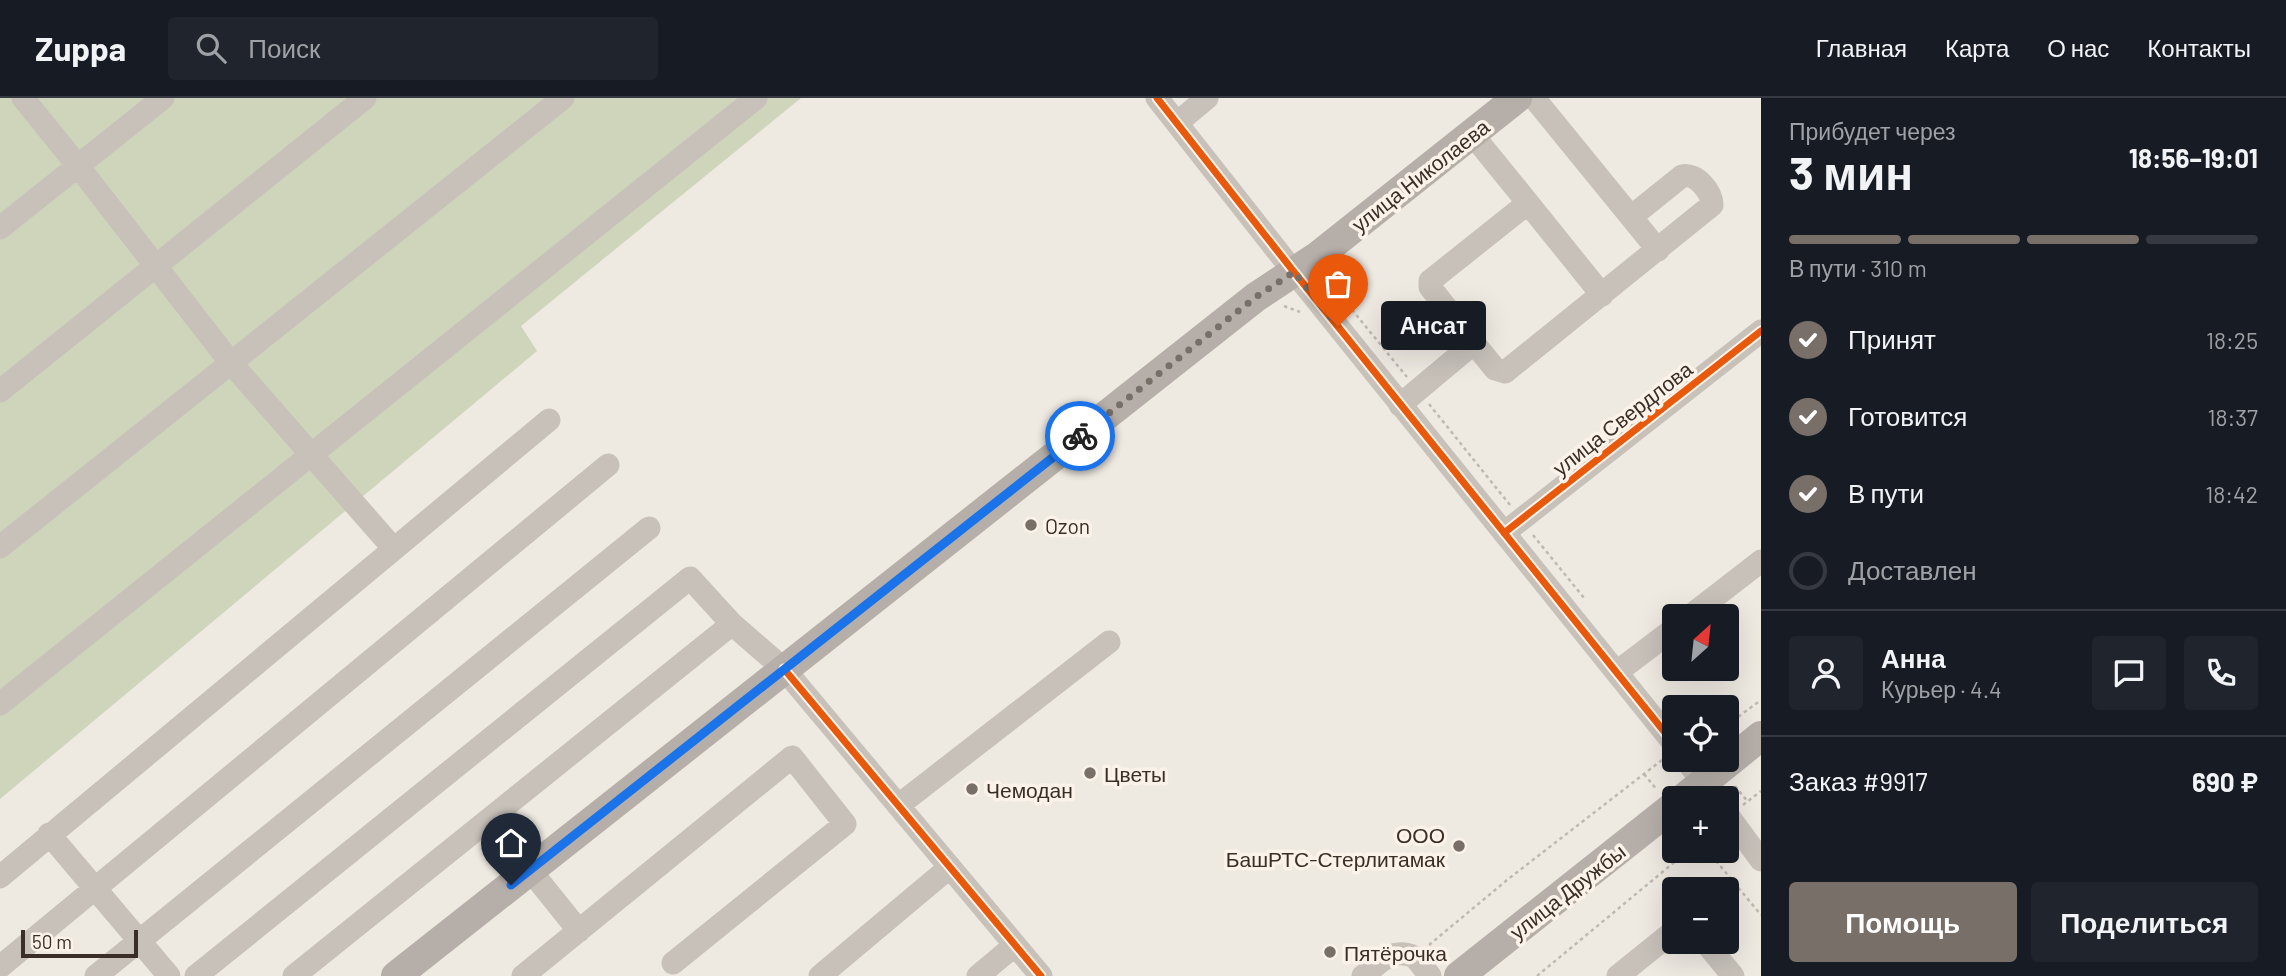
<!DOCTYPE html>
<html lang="ru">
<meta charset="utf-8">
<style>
:root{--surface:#171b24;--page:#20242c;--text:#f1f3f6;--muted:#9ea1a6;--line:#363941;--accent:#786f69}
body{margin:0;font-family:Barlow,sans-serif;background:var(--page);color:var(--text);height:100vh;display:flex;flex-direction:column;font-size:26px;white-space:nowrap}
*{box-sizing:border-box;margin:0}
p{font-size:23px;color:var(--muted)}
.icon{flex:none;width:38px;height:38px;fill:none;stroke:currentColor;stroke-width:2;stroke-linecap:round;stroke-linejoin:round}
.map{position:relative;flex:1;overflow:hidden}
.drawer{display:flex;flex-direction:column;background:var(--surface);width:525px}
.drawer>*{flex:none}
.needle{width:46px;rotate:27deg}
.buttons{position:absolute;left:1662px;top:506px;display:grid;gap:14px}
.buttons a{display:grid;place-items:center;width:77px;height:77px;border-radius:7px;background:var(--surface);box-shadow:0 7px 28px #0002;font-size:35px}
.scale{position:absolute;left:21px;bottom:18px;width:117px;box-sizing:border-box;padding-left:7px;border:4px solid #392e28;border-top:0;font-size:19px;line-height:24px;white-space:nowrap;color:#392e28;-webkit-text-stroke:5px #fbf3e9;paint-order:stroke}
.pin{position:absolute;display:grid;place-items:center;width:60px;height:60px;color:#fff;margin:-72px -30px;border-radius:50% 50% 50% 0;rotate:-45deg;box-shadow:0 0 7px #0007}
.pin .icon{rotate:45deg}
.courier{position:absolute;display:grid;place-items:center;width:70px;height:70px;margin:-35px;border:5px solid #1a73e8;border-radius:50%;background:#fff;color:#222;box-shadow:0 2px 9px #0007}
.bubble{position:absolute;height:49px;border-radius:7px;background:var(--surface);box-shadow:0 7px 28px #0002;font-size:23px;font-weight:700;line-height:49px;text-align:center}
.headline em{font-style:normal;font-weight:700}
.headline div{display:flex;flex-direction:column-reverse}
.headline{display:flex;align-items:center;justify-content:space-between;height:119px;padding:0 28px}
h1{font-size:46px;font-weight:700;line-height:52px}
.bar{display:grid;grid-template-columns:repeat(4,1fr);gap:10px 7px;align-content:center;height:84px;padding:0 28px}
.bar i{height:9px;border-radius:5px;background:var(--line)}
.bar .selected{background:var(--accent)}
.bar p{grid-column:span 4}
.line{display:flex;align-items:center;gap:18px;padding:0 28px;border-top:2px solid var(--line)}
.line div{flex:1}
.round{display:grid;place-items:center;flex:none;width:74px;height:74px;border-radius:7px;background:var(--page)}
ol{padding:0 28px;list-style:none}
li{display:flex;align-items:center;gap:21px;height:77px}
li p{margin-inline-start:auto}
li .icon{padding:7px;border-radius:50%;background:var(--accent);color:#fff;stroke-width:4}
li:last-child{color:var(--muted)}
li i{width:38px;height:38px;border:4px solid var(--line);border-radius:50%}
.button{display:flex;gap:14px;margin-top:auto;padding:14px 28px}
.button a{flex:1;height:80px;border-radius:7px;background:var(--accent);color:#fff;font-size:28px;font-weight:700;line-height:80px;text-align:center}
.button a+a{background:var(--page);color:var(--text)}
header{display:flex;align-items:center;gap:42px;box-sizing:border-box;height:98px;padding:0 35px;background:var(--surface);border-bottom:2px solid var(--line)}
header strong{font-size:33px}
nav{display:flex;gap:38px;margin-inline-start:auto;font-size:24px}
.search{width:490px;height:63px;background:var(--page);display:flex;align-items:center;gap:18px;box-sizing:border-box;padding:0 24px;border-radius:7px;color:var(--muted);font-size:26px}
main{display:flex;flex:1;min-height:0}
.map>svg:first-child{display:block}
</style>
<header>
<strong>Zuppa</strong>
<div class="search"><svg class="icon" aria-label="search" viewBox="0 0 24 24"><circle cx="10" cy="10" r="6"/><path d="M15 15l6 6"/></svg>Поиск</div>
<nav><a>Главная</a><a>Карта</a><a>О нас</a><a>Контакты</a></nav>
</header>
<main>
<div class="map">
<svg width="1761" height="878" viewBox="0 0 1761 878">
<rect width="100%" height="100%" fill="#eee9e1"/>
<path fill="#ced5ba" d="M0 0H801L521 228 537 253 0 701Z"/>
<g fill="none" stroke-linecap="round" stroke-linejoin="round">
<path stroke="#c0b9b2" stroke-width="2.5" stroke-dasharray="3.5 3.5" stroke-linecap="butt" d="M1332 177 1331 186 1407 279
M1284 208 1300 214
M1429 306 1510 407
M1533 437 1584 500
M1727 627 1761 602
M1644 676 1657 692
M1735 688 1748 704
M1743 707 1761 693
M1707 752 1761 817
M1429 847 1507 782 1662 662
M1537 878 1689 752"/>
<path stroke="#c7c1ba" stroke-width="23" d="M23 0 78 68 231 265 394 451
M1157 0 1294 174 1675 647
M1177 25 1207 0
M1528 105 1602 197
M1631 119 1658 152
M0 130 163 0
M1474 245 1495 271 1505 274 1712 107C1712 94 1696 74 1682 78L1631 119 1534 0
M0 293 365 0
M1400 307 1474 245 1430 189V183L1528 105 1472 36
M1504 435 1761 233
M0 449 563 0
M1690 518 1761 463
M1617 574 1675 530
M0 606 756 0
M1686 662 1715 700
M899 707 1109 544
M1727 716 1761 762
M49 736 169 878
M530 772 579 833
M0 779 549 322
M1705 844 1733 878
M0 869 608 367
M96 878 649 430
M196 878 690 480 732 526 784 571 1041 878
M294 878 732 526
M523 878 792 659 845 726 673 865
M820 878 950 769
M978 878 1015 847
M1363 878C1381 864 1391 849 1415 859L1430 878
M1618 878 1675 832"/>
<path stroke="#b6afa9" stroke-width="30" d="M1684 700 1761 638
M396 878 1256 199 1318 158 1517 0
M1459 878 1675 707"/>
<defs>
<path id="cycleway" d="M1157 0 1294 174 1675 647
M1504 435 1761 233
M784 571 1041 878"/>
</defs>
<use href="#cycleway" stroke="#fbf3e9" stroke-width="11"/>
<use href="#cycleway" stroke="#e8590c" stroke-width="7"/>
</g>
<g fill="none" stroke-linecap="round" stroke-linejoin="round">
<path stroke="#786f69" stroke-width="7" stroke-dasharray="0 12.6" d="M1080 338 1256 199 1294 174 1338 228"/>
<path stroke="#1a73e8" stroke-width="9" d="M511 787 1080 338"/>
</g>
<g fill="#786f69" stroke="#fbf3e9" stroke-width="2.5">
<circle cx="1031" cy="427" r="7"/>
<circle cx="1090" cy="675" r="7"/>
<circle cx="972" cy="691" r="7"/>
<circle cx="1459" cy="748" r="7"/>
<circle cx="1330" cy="854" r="7"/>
</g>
<g text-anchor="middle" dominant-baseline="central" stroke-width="7" stroke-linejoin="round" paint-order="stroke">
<g font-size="21" fill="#392e28" stroke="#fbf3e9">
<text transform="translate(1420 77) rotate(-38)">улица Николаева</text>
<text transform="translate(1622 320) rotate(-38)">улица Свердлова</text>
<text transform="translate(1567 793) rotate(-38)">улица Дружбы</text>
</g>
<g font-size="21" fill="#392e28" stroke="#fbf3e9" text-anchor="start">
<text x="1045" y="427">Ozon</text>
<text x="1104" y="675">Цветы</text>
<text x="986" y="691">Чемодан</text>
<text x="1445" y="736" text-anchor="end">ООО<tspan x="1445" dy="24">БашРТС-Стерлитамак</tspan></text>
<text x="1344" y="854">Пятёрочка</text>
</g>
</g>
</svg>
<div class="buttons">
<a><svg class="needle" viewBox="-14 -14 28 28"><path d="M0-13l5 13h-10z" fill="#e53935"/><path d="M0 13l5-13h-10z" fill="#9ea1a6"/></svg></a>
<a><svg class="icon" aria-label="locate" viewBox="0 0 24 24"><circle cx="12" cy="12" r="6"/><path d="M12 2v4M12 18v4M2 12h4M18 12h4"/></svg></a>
<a>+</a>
<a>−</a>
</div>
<div class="scale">50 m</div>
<div class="pin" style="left:1338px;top:228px;background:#ea580c"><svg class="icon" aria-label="bag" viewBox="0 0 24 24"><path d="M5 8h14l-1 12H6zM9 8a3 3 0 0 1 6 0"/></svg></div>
<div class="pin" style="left:511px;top:787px;background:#1f2937"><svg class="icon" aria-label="home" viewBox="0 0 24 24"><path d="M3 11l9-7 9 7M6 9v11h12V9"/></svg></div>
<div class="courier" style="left:1080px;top:338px"><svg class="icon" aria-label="bike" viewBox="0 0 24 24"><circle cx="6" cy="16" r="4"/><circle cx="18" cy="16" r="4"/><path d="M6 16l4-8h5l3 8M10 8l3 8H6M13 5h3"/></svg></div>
<div class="bubble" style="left:1381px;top:203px;width:105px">Ансат</div>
</div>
<section class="drawer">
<div class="headline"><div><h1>3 мин</h1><p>Прибудет через</p></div><em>18:56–19:01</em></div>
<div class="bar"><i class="selected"></i><i class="selected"></i><i class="selected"></i><i></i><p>В пути · 310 m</p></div>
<ol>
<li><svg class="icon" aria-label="check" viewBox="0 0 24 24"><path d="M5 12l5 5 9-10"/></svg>Принят<p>18:25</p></li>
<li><svg class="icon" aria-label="check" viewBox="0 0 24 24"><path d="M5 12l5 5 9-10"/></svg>Готовится<p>18:37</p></li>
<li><svg class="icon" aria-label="check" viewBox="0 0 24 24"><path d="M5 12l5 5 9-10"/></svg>В пути<p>18:42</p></li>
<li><i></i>Доставлен</li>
</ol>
<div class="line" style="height:126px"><a class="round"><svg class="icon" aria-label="person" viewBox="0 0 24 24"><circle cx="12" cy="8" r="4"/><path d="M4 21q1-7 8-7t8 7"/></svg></a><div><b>Анна</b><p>Курьер · 4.4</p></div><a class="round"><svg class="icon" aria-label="chat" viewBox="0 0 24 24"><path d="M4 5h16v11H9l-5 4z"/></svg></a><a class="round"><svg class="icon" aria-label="phone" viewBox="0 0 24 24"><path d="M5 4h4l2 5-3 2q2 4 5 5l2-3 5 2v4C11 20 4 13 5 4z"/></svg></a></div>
<div class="line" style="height:91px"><div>Заказ #9917</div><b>690 ₽</b></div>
<div class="button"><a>Помощь</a><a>Поделиться</a></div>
</section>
</main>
